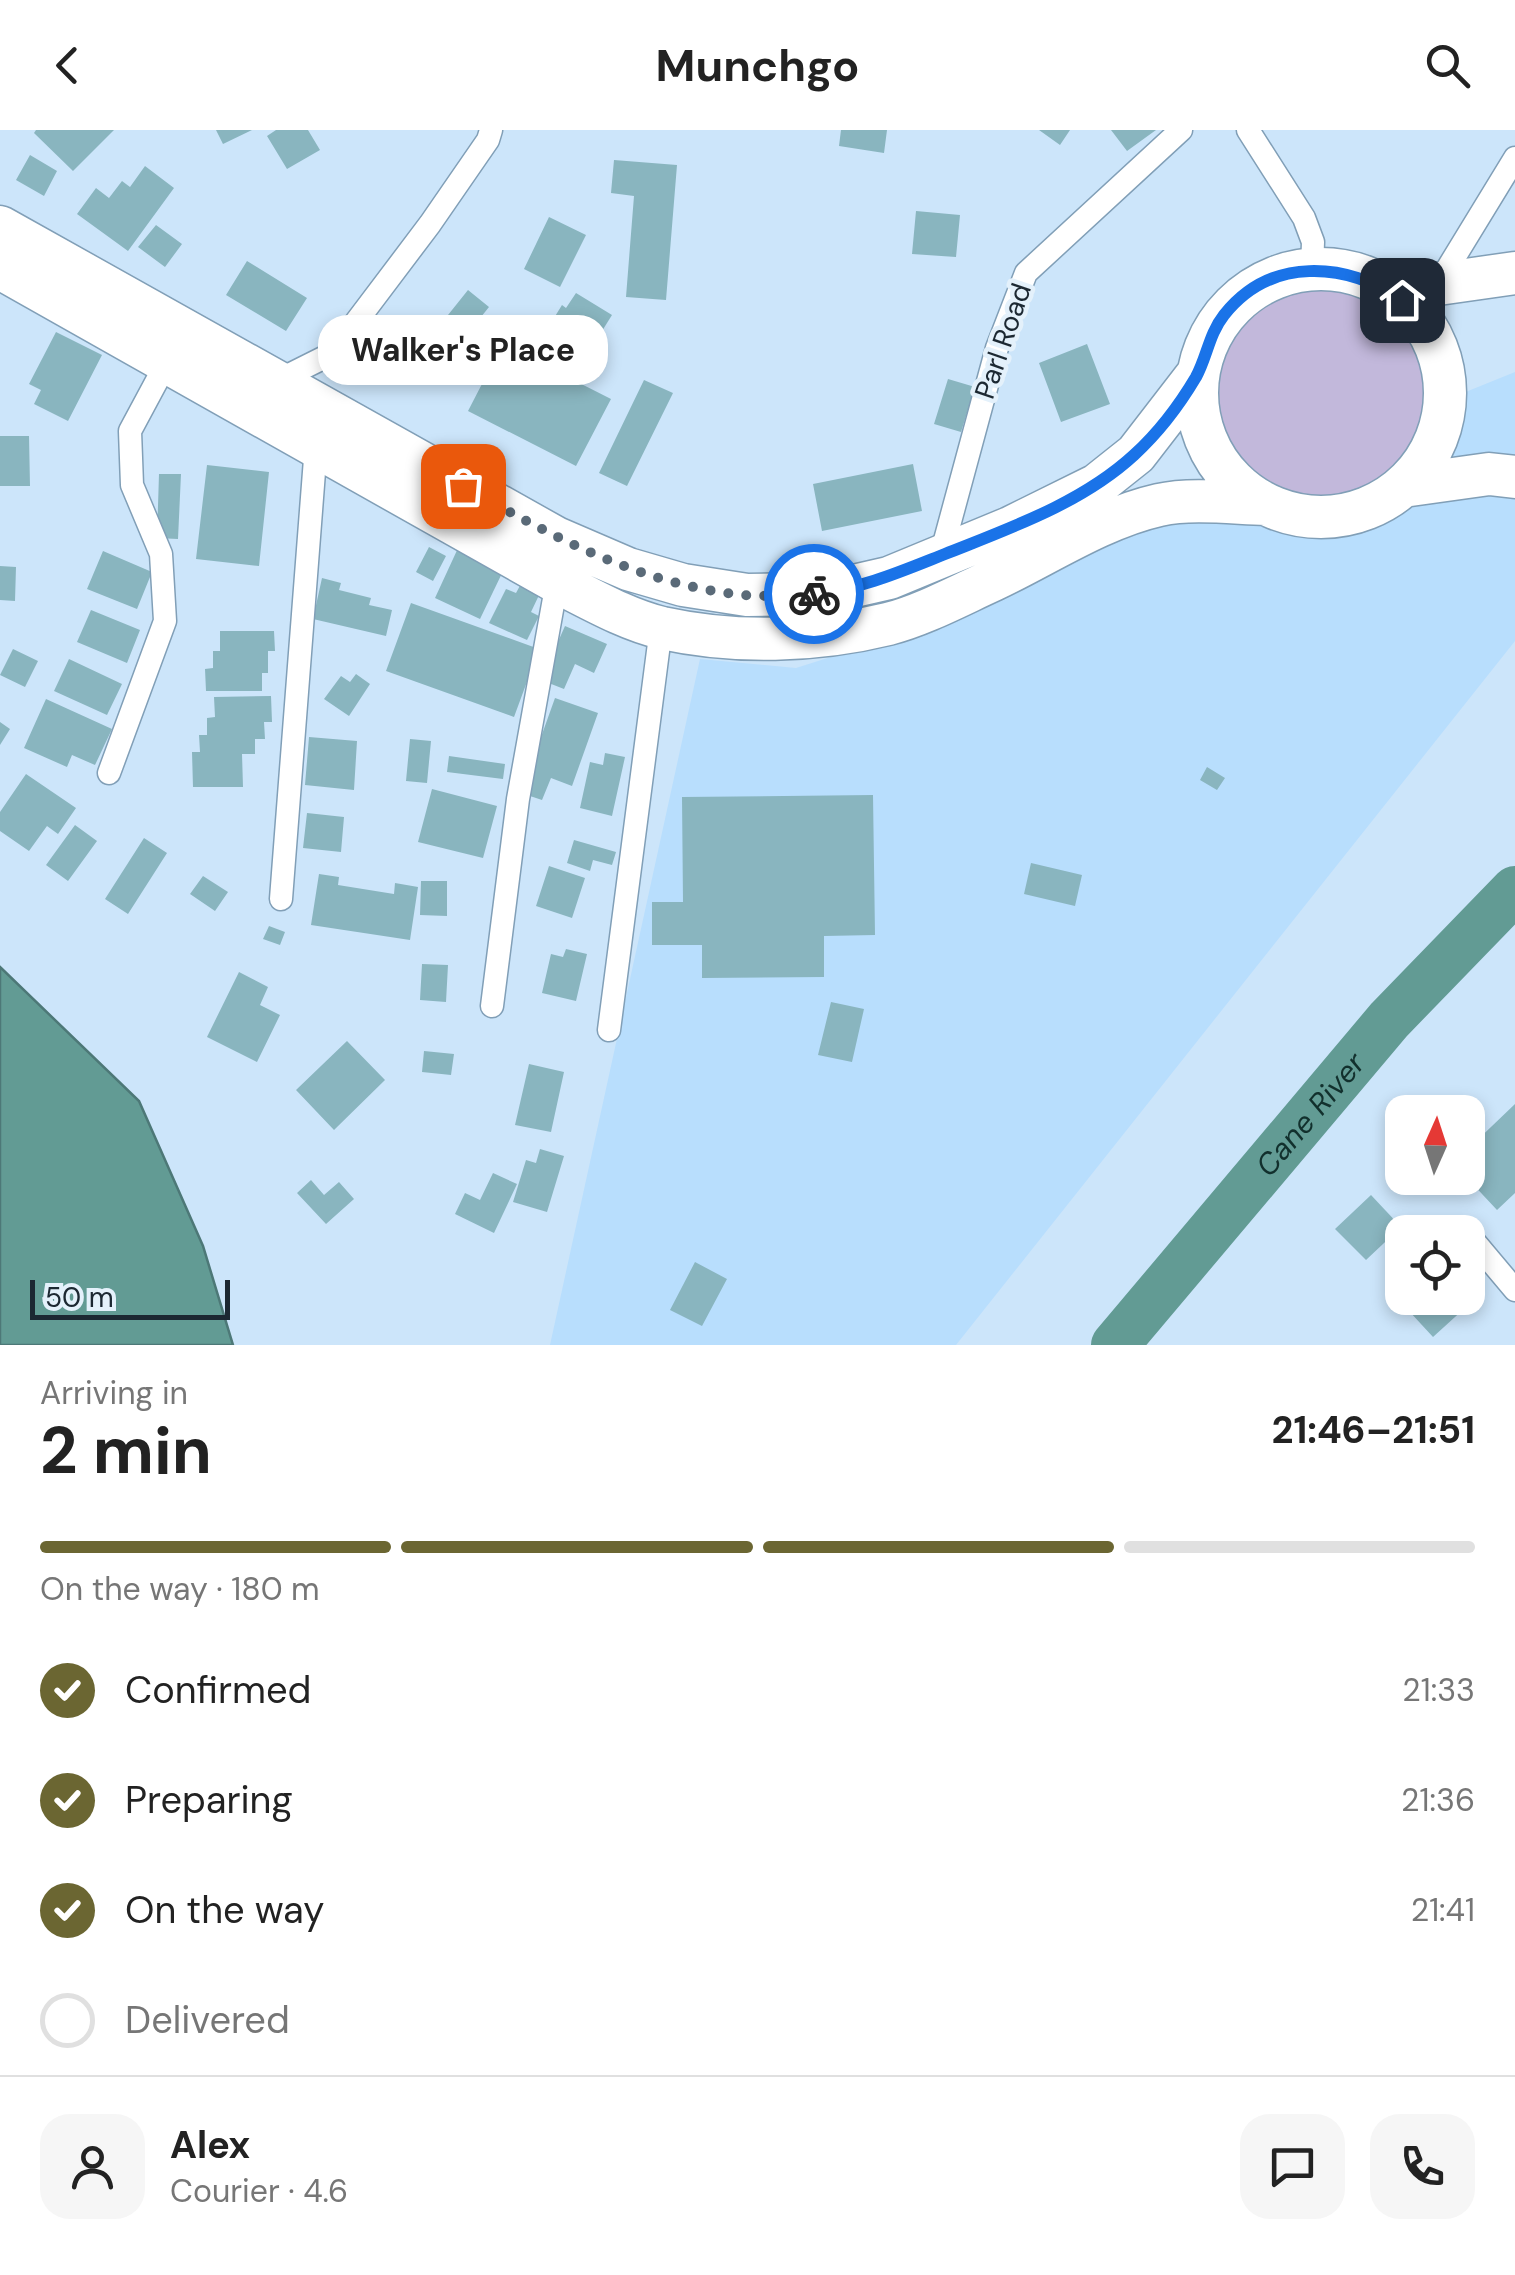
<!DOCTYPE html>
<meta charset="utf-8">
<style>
:root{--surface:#fff;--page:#f6f6f6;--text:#222;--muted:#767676;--line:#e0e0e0;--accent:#6b6632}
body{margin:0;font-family:"DM Sans",sans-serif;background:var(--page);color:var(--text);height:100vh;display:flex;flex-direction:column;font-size:38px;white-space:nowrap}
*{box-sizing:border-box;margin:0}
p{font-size:32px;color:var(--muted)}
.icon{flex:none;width:55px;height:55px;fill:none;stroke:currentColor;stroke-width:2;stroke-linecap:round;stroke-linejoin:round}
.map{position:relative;height:1215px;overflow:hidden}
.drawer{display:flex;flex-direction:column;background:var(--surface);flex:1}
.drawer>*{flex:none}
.needle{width:65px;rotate:3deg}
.buttons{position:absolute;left:1385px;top:965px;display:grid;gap:20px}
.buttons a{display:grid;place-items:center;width:100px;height:100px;border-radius:20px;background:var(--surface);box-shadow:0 5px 15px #0003;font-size:50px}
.scale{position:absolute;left:30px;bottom:25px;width:200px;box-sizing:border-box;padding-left:10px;border:5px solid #1c2832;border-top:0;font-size:28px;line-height:35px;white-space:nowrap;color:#1c2832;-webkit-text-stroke:8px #e4f1fb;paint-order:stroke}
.pin{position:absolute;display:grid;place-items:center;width:85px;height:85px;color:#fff;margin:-42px;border-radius:20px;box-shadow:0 5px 15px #0006}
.courier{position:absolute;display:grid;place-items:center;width:100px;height:100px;margin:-50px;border:8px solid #1a73e8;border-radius:50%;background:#fff;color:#222;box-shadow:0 2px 12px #0007}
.bubble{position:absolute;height:70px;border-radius:30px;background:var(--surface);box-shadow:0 5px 15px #0003;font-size:32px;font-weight:700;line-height:70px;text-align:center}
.headline em{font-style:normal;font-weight:700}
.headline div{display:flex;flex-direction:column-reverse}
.headline{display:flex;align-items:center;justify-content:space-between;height:170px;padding:0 40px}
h1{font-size:65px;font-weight:700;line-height:75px}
.bar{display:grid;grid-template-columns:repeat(4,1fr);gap:15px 10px;align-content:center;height:120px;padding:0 40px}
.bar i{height:12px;border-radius:8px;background:var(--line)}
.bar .active{background:var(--accent)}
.bar p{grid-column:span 4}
.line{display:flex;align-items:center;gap:25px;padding:0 40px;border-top:2px solid var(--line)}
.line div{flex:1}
.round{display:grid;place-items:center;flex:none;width:105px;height:105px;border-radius:30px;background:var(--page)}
ol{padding:0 40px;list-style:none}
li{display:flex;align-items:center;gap:30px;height:110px}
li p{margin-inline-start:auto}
li .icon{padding:10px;border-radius:50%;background:var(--accent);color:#fff;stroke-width:4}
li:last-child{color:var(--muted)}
li i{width:55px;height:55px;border:5px solid var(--line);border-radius:50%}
header{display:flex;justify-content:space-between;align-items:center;height:130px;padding:0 40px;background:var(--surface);font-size:45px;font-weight:700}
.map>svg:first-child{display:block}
</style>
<header><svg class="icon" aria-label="back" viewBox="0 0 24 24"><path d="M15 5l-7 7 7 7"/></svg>Munchgo<svg class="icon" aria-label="search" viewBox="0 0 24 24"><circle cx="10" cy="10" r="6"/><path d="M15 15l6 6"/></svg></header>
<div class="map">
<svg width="1515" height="1215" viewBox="0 0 1515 1215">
<rect width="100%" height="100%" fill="#cce5fa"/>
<path fill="#b8defd" d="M1515 242V511L956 1215H550L700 529 796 538 966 484 1047 441 1384 295Z"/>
<path fill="#c2b8db" d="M1214 262a105 105 0 1 1 210 0a105 105 0 1 1-210 0Z"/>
<path fill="#629b94" stroke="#4d7877" stroke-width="2.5" d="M0 837 139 971 203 1116 233 1215H0Z"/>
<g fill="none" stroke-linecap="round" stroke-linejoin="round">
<path stroke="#629b94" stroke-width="48" id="s1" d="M1115 1215 1389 890 1515 760"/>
</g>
<path fill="#89b5bf" d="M36 0H114L73 41 34 3Z
M216 0H252L223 14Z
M276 0H308L320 20 287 39 267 6Z
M841 0H887L884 23 839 16Z
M1039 0H1070L1060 15Z
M1111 0H1156L1127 21Z
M30 25 57 41 44 66 16 50Z
M614 30 677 35 666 170 626 167 634 66 611 63Z
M145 36 174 58 128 121 77 84 96 58 109 68 122 51 130 57Z
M916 81 960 85 956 127 912 124Z
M549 87 586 105 560 157 524 139Z
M156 95 182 114 165 137 138 117Z
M247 131 307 168 286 201 226 165Z
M468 160 489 177 461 212 440 195Z
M576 163 612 185 587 225 546 201 562 175 566 178Z
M514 192 545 209 534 230 611 269 576 336 468 281Z
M56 202 102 225 68 291 34 274 41 260 29 254Z
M1087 214 1110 274 1061 292 1039 233Z
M948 249 975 257 961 302 934 294Z
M644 250 673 263 627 356 599 343Z
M0 306H29L30 356H0Z
M913 334 922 381 822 401 813 354Z
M207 335 269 342 259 436 196 429Z
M159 344H181L178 409 157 408Z
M459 416 505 437 480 489 435 468Z
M429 417 446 426 433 451 416 442Z
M103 421 152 442 137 479 87 459Z
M0 436 16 437 15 471 0 470Z
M322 448 341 453 339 460 371 468 369 475 392 480 386 506 313 489Z
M522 452 541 461 531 482 539 486 527 510 489 493 506 459 516 463Z
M411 473 539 519 514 587 386 541Z
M91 480 140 500 127 533 77 512Z
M565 496 607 514 594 543 575 534 564 559 541 550Z
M220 501H274L275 521H268V543H262V561H206L205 539 213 538V521H220Z
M13 519 38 531 25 557 0 545Z
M69 529 122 554 107 585 54 561Z
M356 544 370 554 349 586 324 569 341 546 350 552Z
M271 566 272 592H264L265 609H255V624H242L243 657H193L192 622H200L199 605H207V588L215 587 214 567Z
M555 568 598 583 572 656 551 648 542 670 521 663Z
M46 569 112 599 95 635 72 625 67 637 24 618Z
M0 592 10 599 0 615Z
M309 607 357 611 354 660 305 655Z
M410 609 431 611 427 653 406 651Z
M605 623 625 627 612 686 580 678 590 632 603 635Z
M449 626 505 634 503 649 447 642Z
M1207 637 1225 648 1217 660 1200 650Z
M26 644 76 678 58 704 47 696 29 721 0 701V682Z
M432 659 497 676 483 728 418 712Z
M873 665 875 805 824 806V847L702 848V815H652V772H683L682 667Z
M307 683 344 687 341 722 303 718Z
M75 695 97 711 68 751 46 735Z
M144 708 167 723 128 784 105 769Z
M574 710 616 722 612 735 593 730 590 741 567 733Z
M1031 733 1082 745 1075 776 1024 764Z
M549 736 585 748 572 788 536 776Z
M319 744 339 747 338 755 394 764 395 753 418 757 410 810 311 795Z
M203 746 228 762 215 781 190 764Z
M421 751H447V786L420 785Z
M269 796 285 802 280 815 263 809Z
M566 819 587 824 576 871 542 863 551 824 563 827Z
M422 834 448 835 446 872 420 870Z
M239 842 268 857 260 875 280 885 257 932 207 907Z
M831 872 864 879 852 932 818 925Z
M347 911 385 950 334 1000 296 960Z
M424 921 454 924 451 945 422 942Z
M529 934 564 942 551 1002 515 995Z
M1515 974V1063L1497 1080 1468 1049V1019Z
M540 1019 564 1026 547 1082 513 1072 526 1030 536 1033Z
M493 1043 517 1054 494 1103 455 1084 465 1063 480 1070Z
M311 1050 324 1065 339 1052 354 1069 326 1094 297 1063Z
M1371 1065 1401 1097 1366 1130 1335 1099Z
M695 1132 727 1149 702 1196 670 1180Z
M1468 1157 1477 1167 1433 1207 1409 1181 1422 1170 1420 1168H1468Z"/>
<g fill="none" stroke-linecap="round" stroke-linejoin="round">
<defs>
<path id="street" d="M1248 0 1304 88 1313 112 1312 139
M1438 154 1515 28
M277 251 339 220 353 196 430 94 488 10 491 0
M941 425 997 218 1026 143 1181 0
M109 643 165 491 161 424 132 355 130 301 167 232
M281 769 316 316
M492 876 518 669 557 452
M609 900 661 498
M1468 1104 1515 1160"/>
<path id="highway" d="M0 97 556 408 628 439 683 455 747 465 819 464 889 448 1010 398 1097 355 1136 324 1197 245
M0 138 557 452C591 469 625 489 662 498 735 514 815 512 888 494 923 485 960 465 993 450 1046 425 1101 388 1159 375 1192 368 1231 373 1265 374
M1197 263a124 124 0 1 1 248 0a124 124 0 1 1-248 0Z
M1377 153 1438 154 1515 143
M1403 356 1489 344 1515 347"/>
</defs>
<use href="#street" stroke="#819fb7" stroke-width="25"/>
<use href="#highway" stroke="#819fb7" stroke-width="45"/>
<use href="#street" stroke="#fff" stroke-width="22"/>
<use href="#highway" stroke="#fff" stroke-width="42"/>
</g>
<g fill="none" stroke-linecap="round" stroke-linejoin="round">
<path stroke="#5a6a78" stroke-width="10" stroke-dasharray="0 18" d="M463 356C552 406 640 455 744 465 767 467 791 464 814 464"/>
<path stroke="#1a73e8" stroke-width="12" d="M814 464C861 459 902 441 945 424 1010 398 1082 373 1134 325 1157 304 1180 274 1196 247 1207 227 1209 204 1224 185 1271 126 1345 132 1402 170"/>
</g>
<g text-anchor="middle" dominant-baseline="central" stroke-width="9" stroke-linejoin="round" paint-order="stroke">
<g font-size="28" fill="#1c2832" stroke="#e4f1fb">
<text transform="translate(1003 211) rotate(-71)">Parl Road</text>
</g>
<g font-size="30" font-style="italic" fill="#12302d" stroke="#e4f1fb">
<text stroke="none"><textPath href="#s1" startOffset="302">Cane River</textPath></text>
</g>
</g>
</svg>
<div class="buttons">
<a><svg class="needle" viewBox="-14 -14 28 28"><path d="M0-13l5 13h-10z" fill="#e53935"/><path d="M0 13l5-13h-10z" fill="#767676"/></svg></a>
<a><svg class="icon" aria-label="locate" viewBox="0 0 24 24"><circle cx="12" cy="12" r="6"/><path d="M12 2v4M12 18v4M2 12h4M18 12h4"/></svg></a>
</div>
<div class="scale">50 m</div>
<div class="pin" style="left:463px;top:356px;background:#ea580c"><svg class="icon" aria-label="bag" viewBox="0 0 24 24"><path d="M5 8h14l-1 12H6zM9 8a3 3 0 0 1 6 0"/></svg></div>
<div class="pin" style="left:1402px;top:170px;background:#1f2937"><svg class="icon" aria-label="home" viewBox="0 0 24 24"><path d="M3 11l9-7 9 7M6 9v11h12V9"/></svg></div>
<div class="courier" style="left:814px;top:464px"><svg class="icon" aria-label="bike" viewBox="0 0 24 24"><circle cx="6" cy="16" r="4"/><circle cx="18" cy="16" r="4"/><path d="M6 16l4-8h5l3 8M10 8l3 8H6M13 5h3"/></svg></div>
<div class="bubble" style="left:318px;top:185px;width:290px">Walker's Place</div>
</div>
<section class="drawer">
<div class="headline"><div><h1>2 min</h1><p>Arriving in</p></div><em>21:46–21:51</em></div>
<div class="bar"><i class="active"></i><i class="active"></i><i class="active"></i><i></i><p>On the way · 180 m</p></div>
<ol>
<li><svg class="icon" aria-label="check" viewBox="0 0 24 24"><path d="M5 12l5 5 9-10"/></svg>Confirmed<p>21:33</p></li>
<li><svg class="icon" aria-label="check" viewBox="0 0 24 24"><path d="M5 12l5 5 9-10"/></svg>Preparing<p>21:36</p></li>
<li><svg class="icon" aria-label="check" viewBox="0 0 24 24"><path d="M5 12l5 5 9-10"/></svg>On the way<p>21:41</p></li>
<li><i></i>Delivered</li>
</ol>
<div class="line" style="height:180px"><a class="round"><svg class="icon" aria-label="person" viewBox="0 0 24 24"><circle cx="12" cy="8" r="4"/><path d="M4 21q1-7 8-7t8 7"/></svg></a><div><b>Alex</b><p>Courier · 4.6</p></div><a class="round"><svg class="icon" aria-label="chat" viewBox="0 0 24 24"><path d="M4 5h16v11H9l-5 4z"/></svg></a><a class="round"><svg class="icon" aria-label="phone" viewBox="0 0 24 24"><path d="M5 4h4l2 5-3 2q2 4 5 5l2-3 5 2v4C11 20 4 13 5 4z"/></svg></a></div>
</section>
